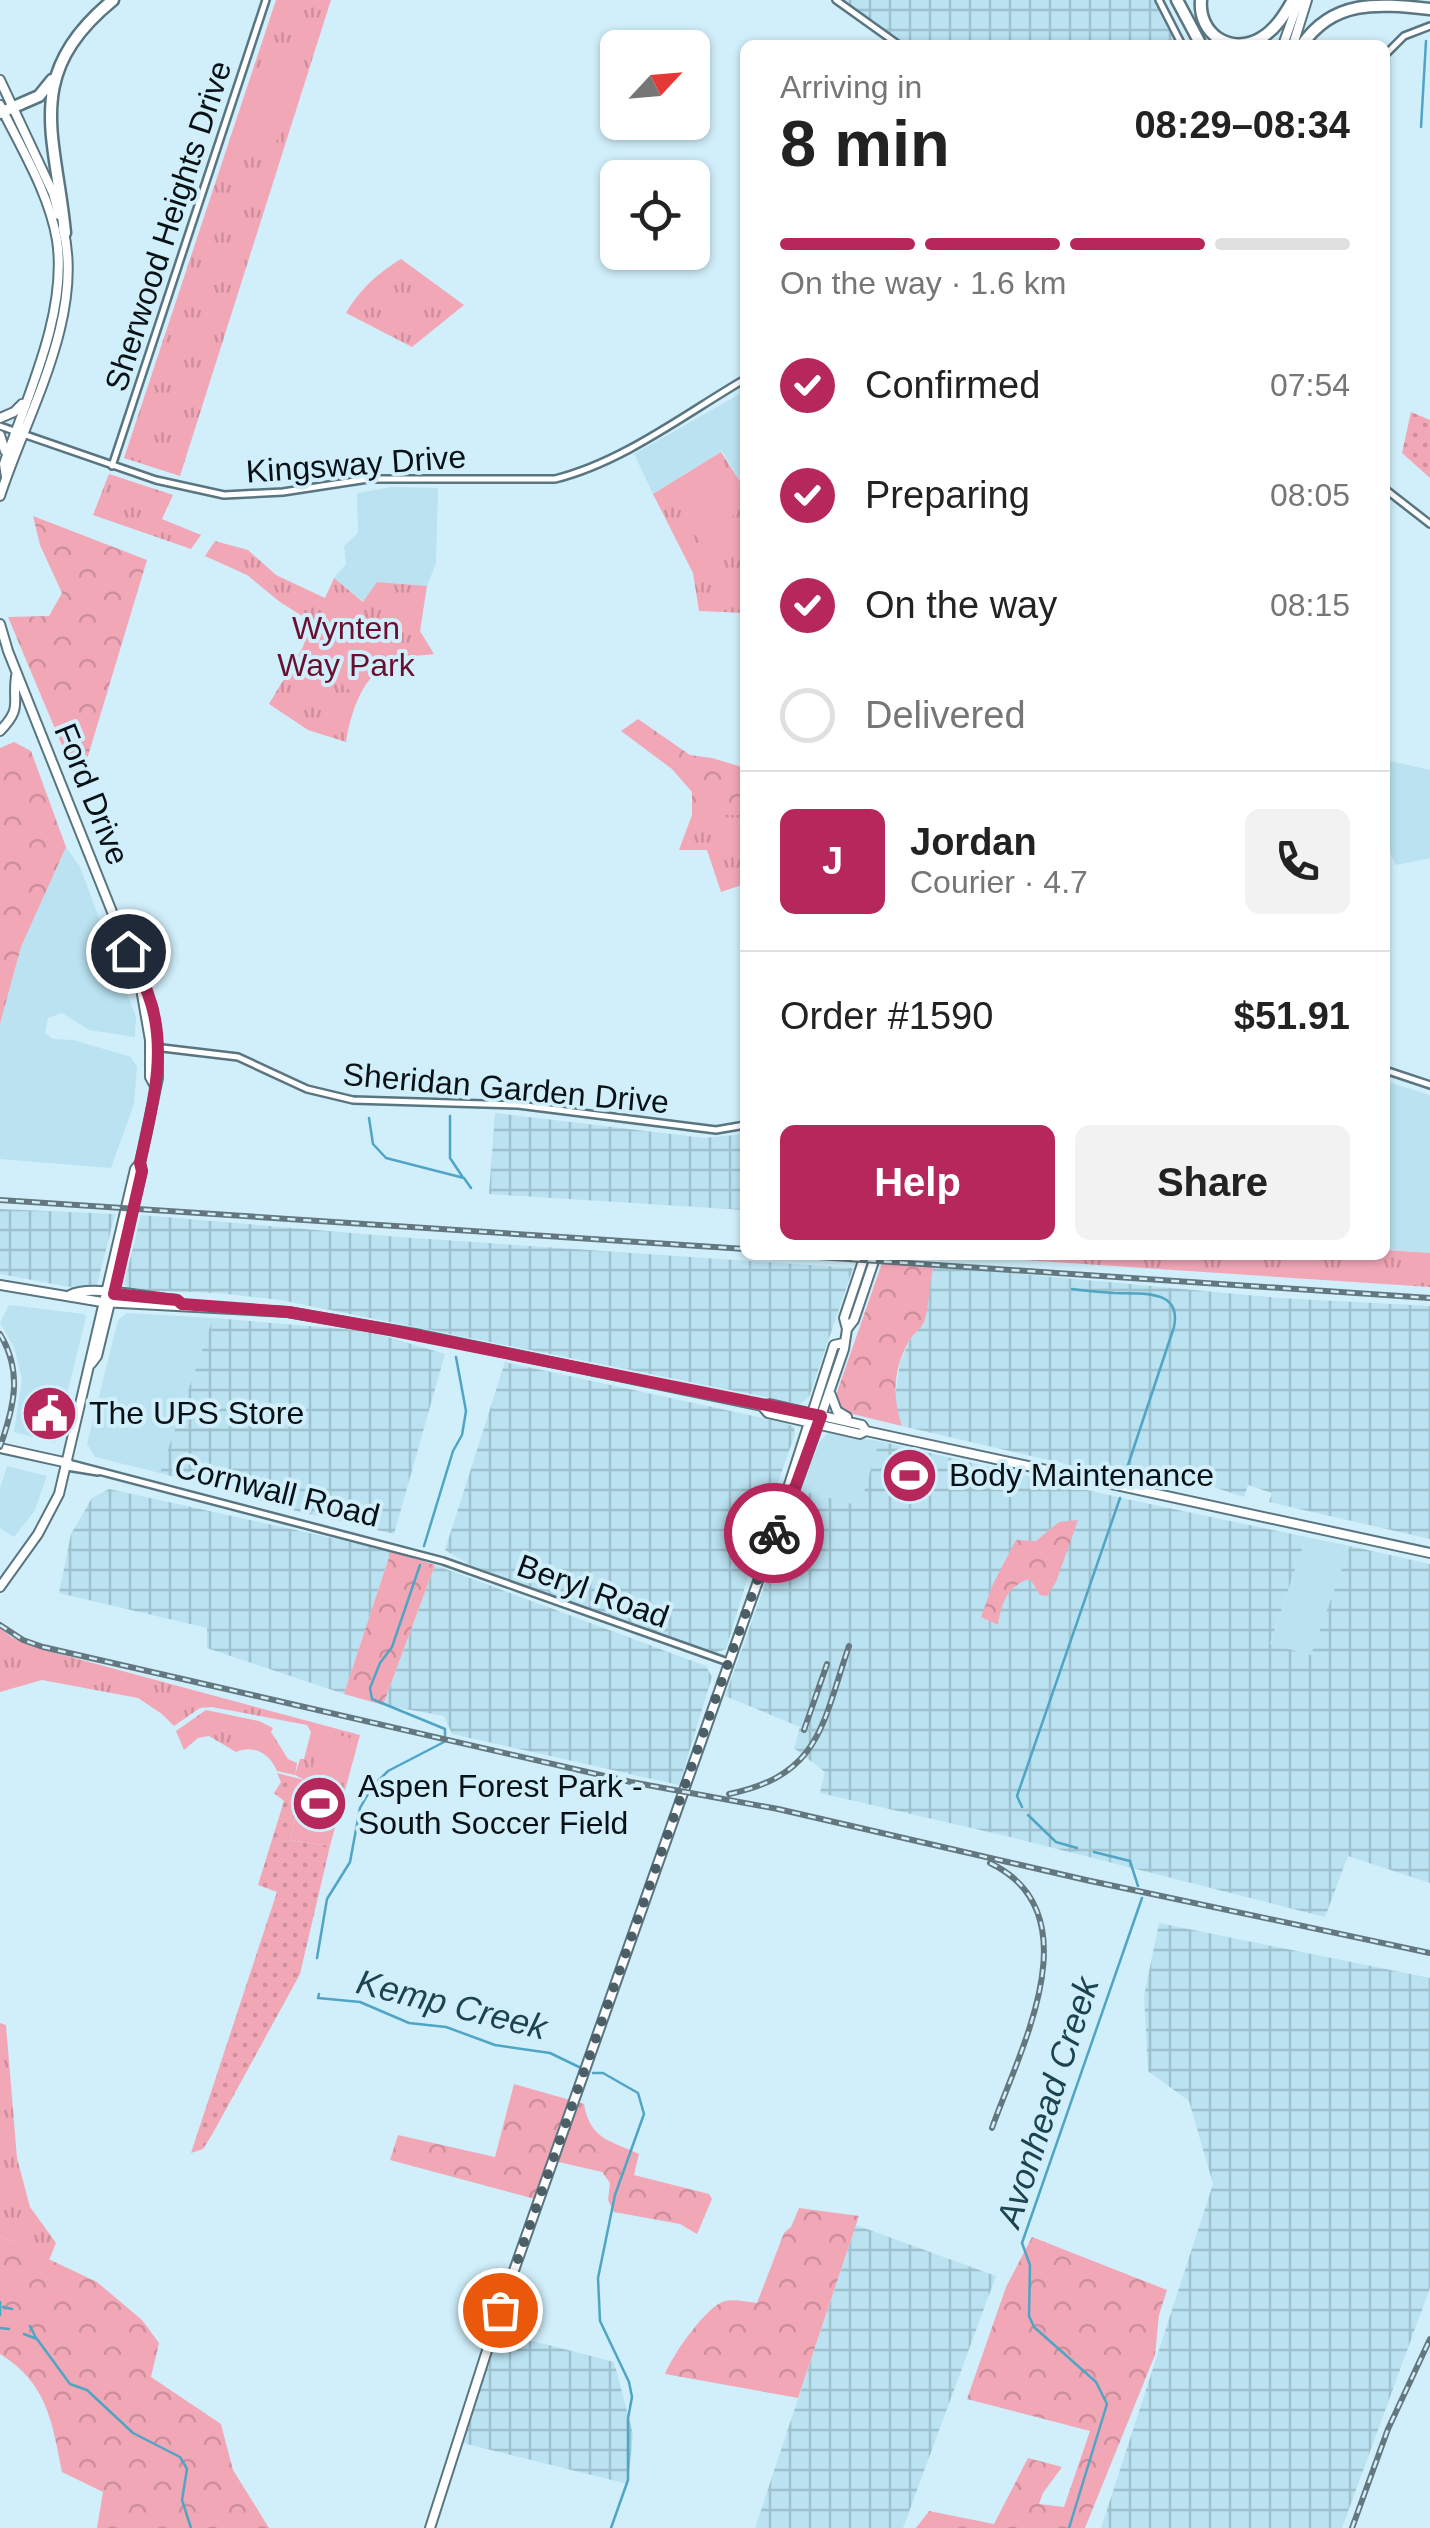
<!DOCTYPE html>
<meta charset="utf-8">
<style>
:root{--surface:#fff;--page:#f2f2f2;--text:#222;--muted:#767676;--line:#e0e0e0;--accent:#b6285b}
body{margin:0;font-family:Arial,sans-serif;background:var(--page);color:var(--text);height:100vh;display:flex;flex-direction:column;font-size:38px;white-space:nowrap}
*{box-sizing:border-box;margin:0}
p{font-size:32px;color:var(--muted)}
.icon{flex:none;width:55px;height:55px;fill:none;stroke:currentColor;stroke-width:2;stroke-linecap:round;stroke-linejoin:round}
.map{position:relative;flex:1;overflow:hidden}
.side{position:absolute;left:740px;top:40px;width:650px;height:1220px;display:flex;flex-direction:column;background:var(--surface);border-radius:15px;box-shadow:0 2px 8px #0004}
.side>*{flex:none}
.needle{width:65px;rotate:64deg}
.controls{position:absolute;left:600px;top:30px;display:grid;gap:20px}
.controls a{display:grid;place-items:center;width:110px;height:110px;border-radius:15px;background:var(--surface);box-shadow:0 2px 8px #0004;font-size:50px}
.pin{position:absolute;display:grid;place-items:center;width:85px;height:85px;color:#fff;margin:-42px;border:5px solid #fff;border-radius:50%;box-shadow:0 2px 10px #0007}
.courier{position:absolute;display:grid;place-items:center;width:100px;height:100px;margin:-50px;border:8px solid #b6285b;border-radius:50%;background:#fff;color:#222;box-shadow:0 2px 12px #0007}
.head em{font-style:normal;font-weight:700}
.head div{display:flex;flex-direction:column-reverse}
.head{display:flex;align-items:center;justify-content:space-between;height:170px;padding:0 40px}
h1{font-size:65px;font-weight:700;line-height:75px}
.bar{display:grid;grid-template-columns:repeat(4,1fr);gap:15px 10px;align-content:center;height:120px;padding:0 40px}
.bar i{height:12px;border-radius:8px;background:var(--line)}
.bar .selected{background:var(--accent)}
.bar p{grid-column:span 4}
.line{display:flex;align-items:center;gap:25px;padding:0 40px;border-top:2px solid var(--line)}
.line div{flex:1}
.round{display:grid;place-items:center;flex:none;width:105px;height:105px;border-radius:15px;background:var(--page)}
ol{padding:0 40px;list-style:none}
li{display:flex;align-items:center;gap:30px;height:110px}
li p{margin-inline-start:auto}
li .icon{padding:10px;border-radius:50%;background:var(--accent);color:#fff;stroke-width:4}
li:last-child{color:var(--muted)}
li i{width:55px;height:55px;border:5px solid var(--line);border-radius:50%}
.cta{display:flex;gap:20px;margin-top:auto;padding:20px 40px}
.cta a{flex:1;height:115px;border-radius:15px;background:var(--accent);color:#fff;font-size:40px;font-weight:700;line-height:115px;text-align:center}
.cta a+a{background:var(--page);color:var(--text)}
.map>svg:first-child{display:block}
</style>
<div class="map">
<svg width="1430" height="2528" viewBox="0 0 1430 2528">
<defs>
<pattern id="industrial-grid" width="8" height="8" patternUnits="userSpaceOnUse" patternTransform="scale(2.5)"><rect width="8" height="8" fill="#bae2f1"/><path d="M0 4h8M4 0v8" fill="none" stroke="#9ec1ce"/></pattern>
<pattern id="grass-dots" width="8" height="8" patternUnits="userSpaceOnUse" patternTransform="scale(2.5)"><rect width="8" height="8" fill="#f2a7b7"/><path d="M2 2h.1M6 6h.1" fill="none" stroke="#ce8f9d" stroke-width="1.8" stroke-linecap="round"/></pattern>
<pattern id="forest-crowns" width="20" height="18" patternUnits="userSpaceOnUse" patternTransform="scale(2.5)"><rect width="20" height="18" fill="#f2a7b7"/><path d="M2 6a3 3 0 1 1 6 0M12 15a3 3 0 1 1 6 0" fill="none" stroke="#ce8f9d"/></pattern>
<pattern id="park-tufts" width="24" height="20" patternUnits="userSpaceOnUse" patternTransform="scale(2.5)"><rect width="24" height="20" fill="#f2a7b7"/><path d="M3 7l-1-3M5 7V3M7 7l1-3M15 17l-1-3M17 17v-4M19 17l1-3" fill="none" stroke="#ce8f9d"/></pattern>
</defs>
<rect width="100%" height="100%" fill="#d0effb"/>
<path fill="#bae2f1" d="M745 391V489L722 451 653 494 634 454Z
M392 487 438 488 436 563 427 586 377 582 364 602 334 578 346 564 344 546 358 533 357 493Z
M1385 760 1430 770V858L1396 865 1385 843Z
M66 847 80 867 136 1017 135 1037 89 1030 62 1013 48 1018 45 1033 53 1039 73 1040 131 1057 137 1067 134 1104 111 1168 0 1159V1024L21 947Z
M1385 1081 1430 1095V1253L1385 1250Z
M9 1305 84 1314 86 1317 55 1443 14 1432 22 1380 14 1347 0 1323Z
M127 1313 213 1318 160 1473 95 1457 87 1444 118 1320Z
M828 1433 879 1441 861 1506 799 1490 820 1441Z
M7 1466 47 1476 34 1512 14 1537 0 1528V1488Z
M1306 1537 1350 1546 1312 1655 1270 1645Z"/>
<path fill="url(#industrial-grid)" d="M841 0H1154L1177 45H912L887 34Z
M495 1113 704 1138 745 1134V1210L489 1194Z
M0 1209 115 1214 97 1285 69 1287 0 1274Z
M141 1215 399 1237 853 1268 809 1397 800 1404 280 1300 218 1293 129 1290 124 1284Z
M934 1266 1279 1298 1430 1306V1539L1269 1502 1272 1493 1248 1485 1244 1497 1210 1486 1082 1468 902 1426 894 1403 900 1363 909 1341 924 1321 928 1286Z
M213 1318 368 1331 445 1354 394 1534 300 1512 160 1473Z
M505 1362 786 1423 794 1427 795 1434 769 1508 726 1649 715 1653 604 1614 470 1565 445 1550Z
M879 1441 1126 1499 1306 1537 1270 1644 1311 1655 1350 1546 1430 1564V1883L1348 1856 1325 1917 1006 1836 820 1793 825 1772 794 1748 800 1727 725 1696 799 1490 860 1506Z
M109 1489 391 1551 344 1694 207 1648V1628L59 1593 71 1534 92 1498Z
M435 1565 706 1666 712 1677 679 1785 452 1734 444 1716 383 1705Z
M1159 1923 1430 1978V2288L1342 2528H1101L1213 2184 1189 2101 1148 2071 1144 1996Z
M856 2225 996 2276 903 2528H755Z
M498 2332 614 2362 633 2434 628 2484 463 2443Z"/>
<path fill="url(#grass-dots)" d="M1411 412 1430 420V478L1402 453Z
M277 1773 304 1780 290 1840 330 1846 300 1974 213 2133 203 2149 191 2153 277 1892 258 1885 284 1801 274 1793 281 1782Z"/>
<path fill="url(#forest-crowns)" d="M33 516 147 560 79 786 8 617 49 616 62 593 40 545Z
M638 719 690 755 712 758 745 768V815H692V792L672 769 621 731Z
M14 742 31 751 66 847 21 947 0 1024V748Z
M882 1263 934 1266C928 1284 930 1307 924 1322 921 1329 913 1334 909 1341 893 1369 892 1397 902 1426L844 1412 835 1398Z
M1078 1520 1056 1582 1047 1596 1040 1595 1030 1579C1008 1585 1001 1603 998 1625L981 1617 993 1584 1016 1540 1036 1541 1059 1522Z
M391 1551 435 1565 383 1705 344 1694Z
M514 2084 584 2104C590 2139 609 2140 639 2154L634 2175 709 2194 712 2199 697 2234 680 2224 614 2212 608 2200 610 2183 602 2172 550 2160 535 2199 390 2160 398 2135 495 2157Z
M799 2208 859 2216 798 2398 665 2374C672 2356 706 2306 725 2301 734 2299 748 2302 757 2303L784 2233 791 2227Z
M0 2236 97 2282 142 2320 159 2343 151 2377 221 2424 233 2470 269 2528H97L103 2492 62 2472C52 2421 47 2383 0 2354Z
M1032 2237 1167 2290 1159 2315 1155 2355 1085 2528H916L929 2511 994 2524 1028 2458 1062 2467 1043 2493 1039 2504 1064 2507 1090 2431 967 2399 1006 2287Z"/>
<path fill="url(#park-tufts)" d="M276 0H331L180 476 124 458Z
M401 259 464 305 412 347 346 313C361 288 377 274 401 259Z
M721 452 745 489V613L699 611 693 573 653 494Z
M109 474 173 495 162 519 201 535 191 549 93 515Z
M215 541 248 550 276 575 325 598 334 578 363 602 377 582 427 586 420 631 434 654C419 656 398 656 386 664 360 682 351 713 346 742L308 730 269 704 303 647 310 621 280 602 247 575 205 556Z
M692 815H745V884L721 892 707 850H679Z
M1385 1250 1430 1253V1287L947 1255H1385Z
M0 1628 11 1637 41 1649 360 1735 330 1846 290 1840 304 1780 295 1775 300 1759H304L311 1732 307 1725 212 1707 200 1708 174 1726 162 1714 138 1698 42 1680 0 1692Z
M206 1710 259 1721 273 1728 271 1732 288 1759 297 1763 295 1775 277 1771C270 1754 253 1744 236 1752L209 1736 198 1738 184 1750 176 1731Z
M0 2023 6 2025 17 2158 30 2207 56 2243 49 2260 0 2236Z"/>
<path fill="#f2a7b7" d="M255 72 295 85 271 157 231 144Z
M698 469 744 501 709 549C678 522 676 503 698 469Z
M333 614 382 641 350 690C321 673 315 643 333 614Z
M321 1731 350 1738 338 1786 310 1778Z
M308 1785 337 1791 324 1840 296 1834Z"/>
<g fill="none" stroke-linecap="round" stroke-linejoin="round">
<path stroke="#4fa5c3" stroke-width="2.5" d="M1421 127 1426 41
M450 1116V1158L462 1176
M369 1118 373 1144 386 1158 464 1178 471 1188
M1072 1289C1086 1291 1100 1292 1114 1293 1140 1294 1182 1288 1174 1327L1126 1471
M424 1546 453 1451 462 1435 466 1411 456 1357
M420 1565 392 1647 380 1663 370 1688 372 1699 445 1729V1736
M1022 1807 1017 1796 1120 1498
M1028 1815 1056 1842 1077 1848
M1094 1852 1130 1861 1138 1886
M317 1958 327 1899 350 1862 360 1808 372 1787 388 1771 444 1742
M319 1994 318 1998 360 2002 409 2023 446 2027 495 2045 550 2053 579 2067
M593 2073H603L638 2093 644 2114 615 2195 598 2278 600 2321 629 2382 632 2397 628 2418V2480L611 2528
M0 2302V2315
M3 2307 12 2309
M30 2326 36 2338
M0 2328 9 2329
M24 2334 37 2339 70 2384 87 2390 133 2433 180 2457 187 2469 182 2500 191 2528
M1069 2528 1107 2404 1096 2382 1034 2327 1029 2316 1030 2265 1022 2243 1142 1898"/>
<defs>
<path id="minor" d="M836 0 899 45
M1159 0 1182 45
M1385 55 1404 36 1430 26
M0 426 156 480 224 495 283 492 368 479H555C623 462 685 414 745 379
M112 466 266 0
M1385 489 1430 524
M154 1047 238 1057 307 1089 353 1100 518 1105 716 1130 745 1125
M1385 1070 1430 1085
M68 1463 443 1561 728 1662
M67 1467 98 1472"/>
<path id="major" d="M1283 45 1299 0
M1293 45 1307 0
M0 80 53 193 59 215
M0 105C21 148 49 193 57 240 68 312 27 397 4 464L6 477
M0 418 14 412 22 404
M0 435 5 451
M0 496C26 415 85 317 63 228
M0 624 8 651 140 982 146 988 153 1010 158 1059V1078L140 1163 135 1169 59 1494 38 1534 0 1587
M0 731C23 707 12 704 16 676
M140 983 150 1040V1077L155 1086
M0 1285 102 1302 288 1312 421 1335 762 1406 770 1404 862 1425 866 1431
M70 1295C89 1284 152 1298 177 1300L181 1304
M847 1329 844 1318 865 1255
M91 1364 97 1356 142 1171 140 1163
M831 1395 837 1411 847 1417
M762 1406 768 1413 860 1434 866 1431 1430 1553
M0 1448 68 1463
M787 1492 795 1488 813 1439 844 1349 847 1329 854 1320 876 1255
M430 2528 500 2310 757 1584 834 1345 843 1343"/>
<path id="highway" d="M1177 0 1201 45
M1201 0C1198 34 1231 56 1261 38 1276 29 1285 14 1293 0
M1302 45C1333 0 1376 3 1430 9
M0 113 39 96 52 80
M65 233C56 136 21 75 113 0"/>
</defs>
<use href="#minor" stroke="#597580" stroke-width="10"/>
<use href="#major" stroke="#597580" stroke-width="12"/>
<use href="#highway" stroke="#597580" stroke-width="15"/>
<use href="#minor" stroke="#fff" stroke-width="5"/>
<use href="#major" stroke="#fff" stroke-width="8"/>
<use href="#highway" stroke="#fff" stroke-width="10"/>
<defs>
<path id="rail" d="M0 1200 745 1249
M788 1255 1430 1298
M0 1334C23 1372 14 1407 0 1447
M0 1625 23 1640 43 1647 631 1782 778 1809 1086 1880 1430 1953
M804 1730 827 1664
M729 1794C821 1775 822 1724 849 1646
M990 1863C1095 1913 1019 2051 992 2128
M1352 2528 1388 2429 1430 2339"/>
</defs>
<use href="#rail" stroke="#64777f" stroke-width="6"/>
<use href="#rail" stroke="#d0effb" stroke-width="2.5" stroke-dasharray="8" stroke-linecap="butt"/>
</g>
<g fill="none" stroke-linecap="round" stroke-linejoin="round">
<path stroke="#4d5f66" stroke-width="10" stroke-dasharray="0 18" d="M500 2310 774 1533"/>
<path stroke="#b6285b" stroke-width="12" d="M128 951C134 966 143 980 148 994 169 1049 152 1108 140 1163L142 1171 114 1294 177 1300 182 1304 288 1312 390 1330 821 1416 795 1488 788 1492 774 1533"/>
</g>
<defs>
<symbol id="civic-disc" viewBox="-11 -11 22 22"><circle r="9.5" fill="#b6285b" stroke="#d0effb"/><path d="M-.6-6.5H3V-4.5H.6V-3L4-1V1h2V6H-6V1h2V-1L-.6-3ZM-1.2 2.5V6h2.4V2.5Z" fill="#fff"/></symbol>
<symbol id="stadium-disc" viewBox="-11 -11 22 22"><circle r="9.5" fill="#b6285b" stroke="#d0effb"/><path d="M0-5a6.5 5 0 1 0 0 10a6.5 5 0 1 0 0-10ZM-3.5-1.8h7v3.6h-7Z" fill="#fff"/></symbol>
</defs>
<g fill-rule="evenodd">
<use href="#civic-disc" x="18" y="1382" width="63" height="63"/>
<use href="#stadium-disc" x="878" y="1444" width="63" height="63"/>
<use href="#stadium-disc" x="288" y="1772" width="63" height="63"/>
</g>
<g text-anchor="middle" dominant-baseline="central" stroke-width="8" stroke-linejoin="round" paint-order="stroke">
<g font-size="32" fill="#071116" stroke="#d0effb">
<text transform="translate(168 226) rotate(-72)">Sherwood Heights Drive</text>
<text transform="translate(356 464) rotate(-4)">Kingsway Drive</text>
<text transform="translate(92 794) rotate(68)">Ford Drive</text>
<text transform="translate(506 1088) rotate(5)">Sheridan Garden Drive</text>
<text transform="translate(277 1491) rotate(14)">Cornwall Road</text>
<text transform="translate(593 1591) rotate(20)">Beryl Road</text>
</g>
<g font-size="32" fill="#691031" stroke="#d0effb">
<text x="346" y="628">Wynten<tspan x="346" dy="37">Way Park</tspan></text>
</g>
<g font-size="32" fill="#071116" stroke="#d0effb" text-anchor="start">
<text x="89" y="1413">The UPS Store</text>
<text x="949" y="1475">Body Maintenance</text>
<text x="358" y="1786">Aspen Forest Park -<tspan x="358" dy="37">South Soccer Field</tspan></text>
</g>
<g font-size="35" font-style="italic" fill="#1c4350" stroke="#d0effb">
<text transform="translate(452 2004) rotate(14)">Kemp Creek</text>
<text transform="translate(1047 2102) rotate(-72)">Avonhead Creek</text>
</g>
</g>
</svg>
<div class="controls">
<a><svg class="needle" viewBox="-14 -14 28 28"><path d="M0-13l5 13h-10z" fill="#e53935"/><path d="M0 13l5-13h-10z" fill="#767676"/></svg></a>
<a><svg class="icon" aria-label="locate" viewBox="0 0 24 24"><circle cx="12" cy="12" r="6"/><path d="M12 2v4M12 18v4M2 12h4M18 12h4"/></svg></a>
</div>
<div class="pin" style="left:500px;top:2310px;background:#ea580c"><svg class="icon" aria-label="bag" viewBox="0 0 24 24"><path d="M5 8h14l-1 12H6zM9 8a3 3 0 0 1 6 0"/></svg></div>
<div class="pin" style="left:128px;top:951px;background:#1f2937"><svg class="icon" aria-label="home" viewBox="0 0 24 24"><path d="M3 11l9-7 9 7M6 9v11h12V9"/></svg></div>
<div class="courier" style="left:774px;top:1533px"><svg class="icon" aria-label="bike" viewBox="0 0 24 24"><circle cx="6" cy="16" r="4"/><circle cx="18" cy="16" r="4"/><path d="M6 16l4-8h5l3 8M10 8l3 8H6M13 5h3"/></svg></div>
<section class="side">
<div class="head"><div><h1>8 min</h1><p>Arriving in</p></div><em>08:29–08:34</em></div>
<div class="bar"><i class="selected"></i><i class="selected"></i><i class="selected"></i><i></i><p>On the way · 1.6 km</p></div>
<ol>
<li><svg class="icon" aria-label="check" viewBox="0 0 24 24"><path d="M5 12l5 5 9-10"/></svg>Confirmed<p>07:54</p></li>
<li><svg class="icon" aria-label="check" viewBox="0 0 24 24"><path d="M5 12l5 5 9-10"/></svg>Preparing<p>08:05</p></li>
<li><svg class="icon" aria-label="check" viewBox="0 0 24 24"><path d="M5 12l5 5 9-10"/></svg>On the way<p>08:15</p></li>
<li><i></i>Delivered</li>
</ol>
<div class="line" style="height:180px"><b class="round" style="background:var(--accent);color:#fff">J</b><div><b>Jordan</b><p>Courier · 4.7</p></div><a class="round"><svg class="icon" aria-label="phone" viewBox="0 0 24 24"><path d="M5 4h4l2 5-3 2q2 4 5 5l2-3 5 2v4C11 20 4 13 5 4z"/></svg></a></div>
<div class="line" style="height:130px"><div>Order #1590</div><b>$51.91</b></div>
<div class="cta"><a>Help</a><a>Share</a></div>
</section>
</div>
